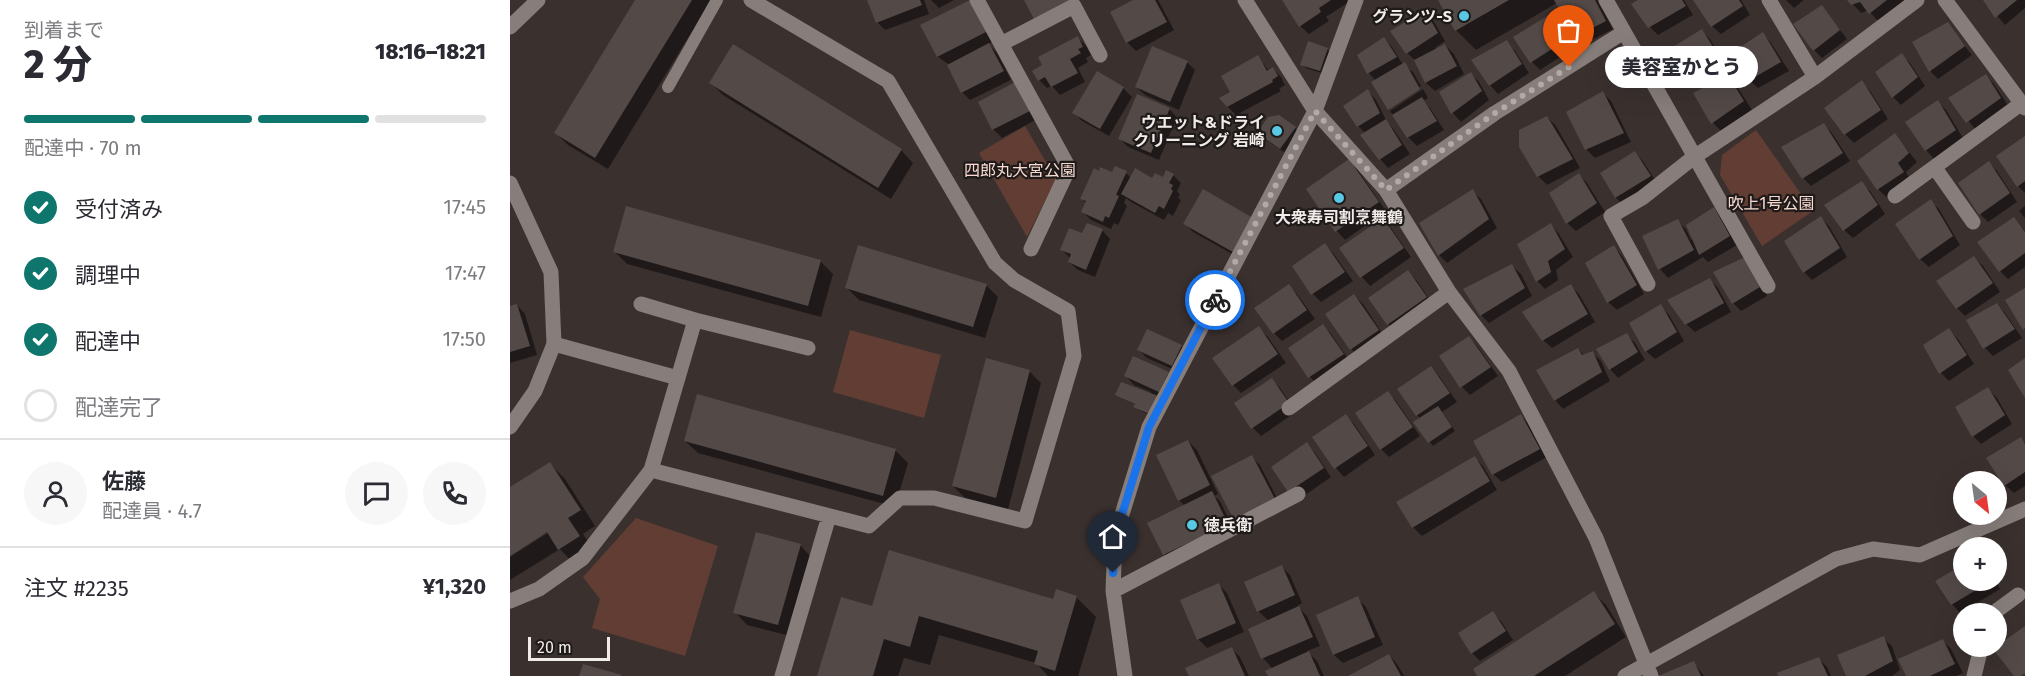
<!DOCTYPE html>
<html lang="ja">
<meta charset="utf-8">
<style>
:root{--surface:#fff;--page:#f7f7f7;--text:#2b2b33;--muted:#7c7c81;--line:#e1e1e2;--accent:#0f766e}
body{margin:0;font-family:"Fira Sans","Noto Sans JP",sans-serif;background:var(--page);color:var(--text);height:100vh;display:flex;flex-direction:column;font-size:22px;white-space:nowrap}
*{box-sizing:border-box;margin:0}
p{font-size:20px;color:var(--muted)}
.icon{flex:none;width:33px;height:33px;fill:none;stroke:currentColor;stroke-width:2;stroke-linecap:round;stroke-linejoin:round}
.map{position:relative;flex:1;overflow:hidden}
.panel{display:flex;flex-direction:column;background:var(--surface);width:510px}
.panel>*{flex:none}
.needle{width:39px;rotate:151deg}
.fabs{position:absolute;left:1443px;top:471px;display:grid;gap:12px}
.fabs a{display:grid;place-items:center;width:54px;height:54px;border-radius:50%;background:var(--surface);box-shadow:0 6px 24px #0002;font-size:30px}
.scale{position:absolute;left:18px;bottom:15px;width:82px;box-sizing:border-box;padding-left:6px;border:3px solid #f1ebe9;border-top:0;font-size:16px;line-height:21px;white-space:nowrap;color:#f1ebe9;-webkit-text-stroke:4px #1e1a19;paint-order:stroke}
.pin{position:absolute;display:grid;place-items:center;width:51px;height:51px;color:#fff;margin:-62px -26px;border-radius:50% 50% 50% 0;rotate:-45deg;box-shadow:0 0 6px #0007}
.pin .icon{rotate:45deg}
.courier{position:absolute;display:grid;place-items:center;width:60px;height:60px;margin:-30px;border:4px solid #1a73e8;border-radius:50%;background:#fff;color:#222;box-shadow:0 2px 8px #0007}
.bubble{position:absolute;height:42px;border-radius:21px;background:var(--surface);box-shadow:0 6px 24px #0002;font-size:20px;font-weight:800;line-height:42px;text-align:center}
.head em{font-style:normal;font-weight:800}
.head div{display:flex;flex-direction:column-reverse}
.head{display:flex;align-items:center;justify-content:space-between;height:102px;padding:0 24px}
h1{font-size:39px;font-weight:800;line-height:45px}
.bar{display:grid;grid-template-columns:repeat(4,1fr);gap:9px 6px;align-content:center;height:72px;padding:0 24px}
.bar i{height:8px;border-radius:4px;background:var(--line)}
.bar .selected{background:var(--accent)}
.bar p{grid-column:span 4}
.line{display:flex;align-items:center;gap:15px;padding:0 24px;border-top:2px solid var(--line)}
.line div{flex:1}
.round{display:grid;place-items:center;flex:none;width:63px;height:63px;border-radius:32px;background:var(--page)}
ol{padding:0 24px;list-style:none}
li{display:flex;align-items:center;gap:18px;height:66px}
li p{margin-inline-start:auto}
li .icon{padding:6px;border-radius:50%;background:var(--accent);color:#fff;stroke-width:4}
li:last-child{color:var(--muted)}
li i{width:33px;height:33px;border:3px solid var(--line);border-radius:50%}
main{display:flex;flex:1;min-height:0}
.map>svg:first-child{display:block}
</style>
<main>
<section class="panel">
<div class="head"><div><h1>2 分</h1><p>到着まで</p></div><em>18:16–18:21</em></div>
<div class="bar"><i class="selected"></i><i class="selected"></i><i class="selected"></i><i></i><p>配達中 · 70 m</p></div>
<ol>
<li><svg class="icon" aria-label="check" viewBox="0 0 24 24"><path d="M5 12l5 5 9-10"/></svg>受付済み<p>17:45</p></li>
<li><svg class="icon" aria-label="check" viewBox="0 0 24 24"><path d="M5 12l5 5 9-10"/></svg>調理中<p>17:47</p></li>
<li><svg class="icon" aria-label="check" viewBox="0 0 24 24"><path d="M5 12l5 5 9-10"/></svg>配達中<p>17:50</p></li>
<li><i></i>配達完了</li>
</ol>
<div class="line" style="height:108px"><a class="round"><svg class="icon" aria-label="person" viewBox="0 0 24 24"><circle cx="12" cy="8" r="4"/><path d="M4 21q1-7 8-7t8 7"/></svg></a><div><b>佐藤</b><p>配達員 · 4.7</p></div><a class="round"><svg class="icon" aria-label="chat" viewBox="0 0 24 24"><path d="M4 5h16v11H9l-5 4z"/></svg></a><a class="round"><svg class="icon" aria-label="phone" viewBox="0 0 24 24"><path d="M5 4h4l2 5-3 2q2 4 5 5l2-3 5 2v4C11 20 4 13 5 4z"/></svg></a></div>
<div class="line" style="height:78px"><div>注文 #2235</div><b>¥1,320</b></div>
</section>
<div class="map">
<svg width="1515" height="676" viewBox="0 0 1515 676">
<rect width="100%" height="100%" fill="#3a312f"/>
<path fill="#613d33" d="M515 126 546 179 517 237 469 153Z
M1246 130 1303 211 1252 246 1210 175 1212 155Z
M340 330 431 355 414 418 323 392Z
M126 518 208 546 175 656 82 628 90 599 73 577Z"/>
<path fill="#0007" d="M127 0H201L98 169 58 145 46 133Z
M359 0H414L419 14 375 30 367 22Z
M421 0H444L429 8Z
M626 0H648L664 30 626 51 617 42 602 13Z
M774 0H842L816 17 819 21 799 34 790 26Z
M930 0H1087L1103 29 1074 44 1066 36 1047 3 966 50 946 30Z
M1131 0H1174L1183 15 1148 35 1140 27Z
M1185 0H1231L1240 15 1211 34 1202 26Z
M1276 0H1294L1284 8Z
M1339 0H1395L1369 22 1358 10 1351 13Z
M1474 0H1515V8L1495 25Z
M459 2 484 41 478 44 487 53 501 80 460 100 452 92 438 64 428 57 412 26Z
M1312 7 1337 39 1312 58 1304 50Z
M915 11 923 20 935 41 925 48 926 50 935 45 944 54 954 74 925 91 916 83 906 61 897 53Z
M1042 15 1050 23 1064 48 1030 70 1022 62Z
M1437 24 1462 55 1428 79 1420 71Z
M1192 31 1200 39 1215 64 1179 86 1171 78Z
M1253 34 1261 43 1279 71 1248 88 1239 80Z
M568 38 576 46 581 55 576 58 578 62 568 68 575 82 550 95 542 86 537 88 529 80Z
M874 39 882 47 893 65 903 72 911 86 879 108V110L863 82 866 81 859 73 849 56Z
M996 42 1005 51 1019 73 988 94 980 85Z
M223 46 391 150 403 163 381 199 213 95 200 82Z
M817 49 821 53 814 74 796 68 792 64Z
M1392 55 1400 63 1415 86 1391 105 1383 97Z
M748 57 759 71 763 69 771 77 775 85 769 89 771 91 726 115 713 102 722 93Z
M677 62 685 70 669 110 635 95 626 87Z
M587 73 613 88 622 97 599 136 572 121 564 113Z
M961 74 969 82 979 100 951 122 943 113 931 92Z
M1476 76 1484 84 1499 107 1466 130 1440 99Z
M1217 77 1226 85 1242 110 1211 131 1203 123Z
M1352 82 1360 91 1378 119 1344 143 1335 134Z
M507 83 529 118 492 138 483 129Z
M913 89 918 98 913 101 920 108 934 130 907 146 898 137 880 111Z
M858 91 866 100 877 122 884 130 900 154 878 168 870 159 855 133 848 126Z
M1093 93 1101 101 1121 142 1085 158 1076 149Z
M1428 102 1436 110 1453 138 1424 159 1416 150 1397 123Z
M659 109 667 117 649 160 618 147 610 139Z
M1037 117 1046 126 1070 168 1037 185 1029 177 1010 146Z
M1314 125 1322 133 1340 161 1301 186 1293 178Z
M785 128 789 132 774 152 752 137Z
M1385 135 1407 162 1396 172 1401 181 1376 197 1368 189Z
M1515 138V193L1508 186Z
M1125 153 1133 161 1148 185 1115 206 1106 198 1092 173Z
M839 161 847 169 876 211 835 240 827 231 798 189Z
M1479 163 1487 171 1507 202 1478 222 1470 214Z
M616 173 621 178 643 180 653 179 663 175 671 183 667 191 670 195 668 198 671 200 663 216 658 213 654 220 621 202 616 198 614 203 617 206 608 225 604 223 601 229 581 220 573 212 576 203 572 199 603 174Z
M1069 175 1077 183 1095 212 1066 231 1057 223Z
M1351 183 1360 191 1375 214 1343 238 1334 230Z
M693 191 731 259 683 232 675 224Z
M962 191 971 199 987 228 937 263 929 255Z
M1420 201 1429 209 1450 245 1419 267 1410 259Z
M1515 206V218L1509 211Z
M117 208 311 262 323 274 311 317 117 264 104 251Z
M1203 209 1212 217 1227 245 1198 262 1193 257 1158 278 1150 269 1134 237 1167 221 1176 229 1181 240Z
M1311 218 1319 226 1337 257 1302 280 1294 272Z
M1504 219 1515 231V267L1498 279 1490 271Z
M873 220 881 228 901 257 860 286 852 277 832 248Z
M1041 225 1049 234 1063 257 1046 270 1048 280 1035 289 1027 281Z
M592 230 600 239 585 277 568 270 559 262 561 259 552 250 573 235Z
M815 245 823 253 843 281 811 302 803 294 784 266Z
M1104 247 1112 256 1134 294 1107 310 1098 302Z
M1464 258 1473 266 1490 292 1455 316 1447 308Z
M1002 266 1011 274 1022 296 979 323 971 315Z
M1243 267 1257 296 1231 311 1223 303Z
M898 272 907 281 924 306 886 332 878 324Z
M1200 280 1208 288 1221 312 1185 332 1176 324Z
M476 285 488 297 475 338 349 300 337 288Z
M779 286 787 294 805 319 772 341 764 333Z
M1060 286 1069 294 1085 322 1042 348 1033 340Z
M844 296 853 304 876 339 849 357 841 349Z
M1487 304 1495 313 1512 338 1483 356 1475 348Z
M7 305 15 314 27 355 0 363V308Z
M1151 306 1159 315 1174 341 1145 359 1136 351Z
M813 326 821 334 841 363 808 385 800 377Z
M749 328 758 337 776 363 731 393 723 385Z
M1439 330 1448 339 1464 364 1439 381 1431 373 1415 345Z
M1116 335 1125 343 1135 360 1108 378 1100 369Z
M959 338 967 346 988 376 960 395 952 387 931 357Z
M671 346 680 354 671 373 637 358 629 350Z
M1068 349 1075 356 1083 353 1091 361 1100 381 1053 409 1045 400Z
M921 368 929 376 947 402 932 412 945 431 923 446 905 423 911 419 907 415Z
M519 371 531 383 498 509 455 498 443 486Z
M658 373 666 382 646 418 629 410 626 405 607 395 640 394 641 392 624 385 616 376Z
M762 380 770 388 786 412 751 436 743 428Z
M1478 389 1487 398 1502 424 1471 444 1463 436Z
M878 393 886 401 910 436 879 457 871 449Z
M836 416 844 424 865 455 834 477 826 468 805 437Z
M1011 416 1019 424 1037 457 992 482 983 474Z
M1510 439 1515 443V486L1504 493 1495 485 1478 459Z
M175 441 385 450 398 463 385 507 188 453Z
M678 441 687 450 708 494 704 496 710 501 725 532 663 563 654 554 639 523 675 506 669 500Z
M797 444 805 453 821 477 788 500 779 491Z
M741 457 750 465 772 508 734 527Z
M965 458 973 466 987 490 912 536 903 527 888 502Z
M40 464 55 479 85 526 73 534 84 552 64 564 50 549 0 580V557L44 529 43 527 0 554V489Z
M290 545 302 558 280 636 237 625 225 612Z
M772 567 780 575 792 603 787 606 797 616 810 646 797 651 807 661 814 676H759L763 669 753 658 740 630 759 621 748 611Z
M1454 580H1485L1490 589 1450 613 1442 604Z
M709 585 717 593 734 632 697 648 688 639Z
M1084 593 1096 605 1116 637 1055 676H969Z
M566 597 586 617 568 676H538L526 663 429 635 420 665 394 658 388 676H309L363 608 544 601Z
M847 598 856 607 873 645 833 663 824 655 807 615Z
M982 613 991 621 1003 640 970 661 962 653Z
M1373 638 1382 646 1390 670 1382 676H1338Z
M1433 641 1441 649 1453 673 1446 676H1398Z
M722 649 730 657 739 676H681Z
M879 655 887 664 894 676H841Z
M1309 659 1317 667 1321 676H1270Z
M1184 663 1194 676H1152Z"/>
<path fill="#534a48" d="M125 0H182L85 158 44 133Z
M357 0H410L412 5 366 23Z
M460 0 476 32 427 57 410 25Z
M514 0H561L524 19Z
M623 0H645L657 22 616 43 600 12Z
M772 0H821L809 8 811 12 789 27Z
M928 0H999L945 31Z
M1044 0H1085L1096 21 1065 37Z
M1128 0H1172L1176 6 1138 28 1121 4Z
M1183 0H1229L1233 6 1201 27Z
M1337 0H1377L1359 14 1350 2 1341 5Z
M1473 0H1507L1485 18Z
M1312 5 1330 30 1303 51 1283 24Z
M915 10 928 33 896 54 880 31Z
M1042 13 1056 40 1020 63 1003 37Z
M1438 22 1455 46 1419 72 1402 42Z
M1192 29 1208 55 1170 79 1153 53Z
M1253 32 1271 62 1238 81 1221 53Z
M568 36 573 47 568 49 571 53 560 59 568 73 541 87 535 77 528 81 522 71 532 65 528 57Z
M874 37 887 57 857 74 847 55Z
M997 40 1012 64 979 86 961 60Z
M798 41 818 48 810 71 790 65Z
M479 43 494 71 451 93 437 65Z
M223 44 392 149 368 188 199 83Z
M935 44 947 66 915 83 904 60Z
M642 46 678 61 660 102 625 87Z
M1392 53 1408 77 1382 98 1365 72Z
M748 55 757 71 763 67 768 76 762 80 763 82 717 107 709 98 720 92 711 76Z
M895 62 910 89 878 110 861 82Z
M587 71 614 87 590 129 562 113Z
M961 72 972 91 941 114 929 92Z
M1476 74 1491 98 1456 123 1438 98Z
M1218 75 1234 101 1201 124 1183 93Z
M1352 80 1371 110 1334 135 1314 108Z
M507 81 522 110 482 130 468 102Z
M858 89 870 113 847 127 833 106Z
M1093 91 1114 133 1075 150 1056 112Z
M627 94 660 108 641 153 608 139Z
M912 97 927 121 897 138 882 115Z
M1428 100 1446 130 1415 151 1395 122Z
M769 115 786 127 770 149 747 133 758 117Z
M1037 116 1063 159 1027 177 1009 147V130Z
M876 119 892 145 869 160 850 135Z
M1314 123 1333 153 1292 179 1271 147Z
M1385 133 1399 153 1388 163 1394 172 1367 190 1347 161Z
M1515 136V181L1507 187 1486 156Z
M1125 151 1141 176 1105 198 1090 173Z
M839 159 869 202 825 232 796 189Z
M1479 161 1500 193 1469 215 1448 183Z
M605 166 617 171 606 195 609 196 599 218 595 216 593 222 571 212 576 201 570 199 584 168 589 171 590 167 602 172Z
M625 168 642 178 645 173 653 177 656 170 664 174 659 183 663 185 661 189 663 191 654 209 649 206 645 213 611 194Z
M1069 173 1087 203 1056 224 1039 193Z
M1352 181 1368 205 1333 231 1314 205Z
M693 189 743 218 723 252 673 224Z
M963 189 979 219 928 256 909 223Z
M1421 199 1443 236 1409 260 1385 224Z
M116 206 311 260 298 306 103 252Z
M1204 207 1220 236 1189 255 1176 225Z
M1311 216 1330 248 1293 273 1274 241Z
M1504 217 1515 232V253L1489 272 1467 242Z
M873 218 894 248 850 278 829 248Z
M1168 219 1184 250 1148 270 1132 236Z
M577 223 593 229 576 270 558 262 561 254 550 250 559 228 572 233Z
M1041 223 1055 249 1038 261 1041 272 1026 282 1007 244Z
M815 243 835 272 801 295 782 266Z
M348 245 477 284 463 327 335 288Z
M1104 245 1127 285 1097 303 1075 263Z
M1464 256 1483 283 1446 309 1426 281Z
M1235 257 1250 287 1222 304 1203 272Z
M1002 264 1015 288 970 316 953 289Z
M898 270 917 297 877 325 858 298Z
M1200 278 1214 303 1175 325 1157 300Z
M779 284 797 310 763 334 744 308Z
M1061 284 1078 314 1032 341 1012 312Z
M1515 288V328L1513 330 1495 300Z
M844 294 869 330 840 350 815 314Z
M1487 303 1505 329 1473 349 1456 320Z
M7 304 20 346 0 352V306Z
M1151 304 1167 332 1135 352 1119 323Z
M813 324 834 354 798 378 778 348Z
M749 326 768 354 722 386 702 358Z
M1439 328 1457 355 1429 374 1413 345Z
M637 329 672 345 662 366 627 350Z
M1117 333 1128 352 1099 370 1086 349Z
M959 336 981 367 950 388 929 356Z
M1068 348 1072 355 1083 351 1092 372 1044 401 1026 370Z
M623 356 659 372 649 392 614 376Z
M476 358 520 370 486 498 442 486Z
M1515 358V398L1498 370Z
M921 366 940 393 906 416 887 389Z
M762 378 779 403 741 429 724 403Z
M611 382 651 397 642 415 623 407 625 404 605 395Z
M1478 387 1495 415 1462 437 1445 407Z
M878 391 903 427 870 450 845 413Z
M187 394 386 449 373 496 174 441Z
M928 406 942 427 918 443 903 422Z
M836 414 858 446 824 469 802 437Z
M1011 414 1030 449 982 475 963 441Z
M1511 437 1515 444V472L1494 486 1476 458Z
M678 440 700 485 668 501 646 455Z
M797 442 814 468 778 492 761 467Z
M742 455 765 499 724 520 701 476Z
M965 456 980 481 902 528 886 502Z
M40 462 71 510 58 518 70 536 48 550 37 532 0 556V487Z
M702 491 718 524 653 555 637 523Z
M246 532 291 544 268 625 223 613Z
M379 550 543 599 546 589 567 596 545 671 524 664 528 651 409 616 400 647 374 639 363 676H307L331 597 362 606Z
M1454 564V580H1483L1441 605 1425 581Z
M772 565 785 595 747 612 734 582Z
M709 583 726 623 687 640 670 600Z
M1084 591 1105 624 1024 676H967L963 669Z
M848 596 865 637 823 655 806 615Z
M789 606 803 637 751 659 738 629Z
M983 611 996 631 961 654 948 633Z
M1515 626V673L1511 676H1504L1483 649Z
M1374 636 1383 661 1355 676H1336L1327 655Z
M1433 639 1445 664 1420 676H1396L1388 659Z
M722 647 735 676H679L675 668Z
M799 651 810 676H758L755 671Z
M879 654 891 676H838Z
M1309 657 1318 676H1268L1267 673Z
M1184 661 1191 676H1148Z
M73 664 112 675 111 676H69Z"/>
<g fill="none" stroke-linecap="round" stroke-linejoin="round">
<path stroke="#877e7b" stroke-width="12" d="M158 87 207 0"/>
<path stroke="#877e7b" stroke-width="15" d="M241 0 378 81 485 263 504 280 558 311 564 356 515 521 424 498H390L359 526 141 470 185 320 298 348
M467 0 559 168 521 249
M735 0 805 111 876 190
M1096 0 1258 286
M1259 0 1305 77
M1435 0 1515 108
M491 44 564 6 590 55
M1425 168 1463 222
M1385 196 1512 103
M1138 284 1101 216 1132 198 1184 157 1305 77 1407 0
M939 292 999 371 1086 538 1141 676
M131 304 185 320
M44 344 168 378
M779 408 939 292 876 190 985 113 1114 32
M603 591 788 494
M0 601 29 589 73 558 141 470
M1482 614 1508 595
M272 676 319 516
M615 676 603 591 605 537 639 427 805 111 846 0
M1115 676 1326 559 1363 549 1410 555 1515 509
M1464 676 1469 656 1466 646"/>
<path stroke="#877e7b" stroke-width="15" d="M0 27 28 0
M0 183 41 272 44 344 25 391 0 427"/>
</g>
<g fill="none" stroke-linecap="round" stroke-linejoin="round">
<path stroke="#b1aaa8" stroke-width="6" stroke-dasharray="0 10.8" d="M705 300 805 111 876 190 985 113 1059 67"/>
<path stroke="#1a73e8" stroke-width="8" d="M603 573 605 537 639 427 705 300"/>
</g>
<g fill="#59c8e4" stroke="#1e1a19" stroke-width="2">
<circle cx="954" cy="16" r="6"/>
<circle cx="767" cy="131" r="6"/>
<circle cx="829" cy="198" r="6"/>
<circle cx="682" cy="525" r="6"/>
</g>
<g text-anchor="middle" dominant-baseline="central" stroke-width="4.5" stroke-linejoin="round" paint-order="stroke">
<g font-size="16" font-weight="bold" fill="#f1ebe9" stroke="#1e1a19" text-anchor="end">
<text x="942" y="16">グランツ-S</text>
<text x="755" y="122">ウエット&amp;ドライ<tspan x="755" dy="18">クリーニング 岩崎</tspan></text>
<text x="829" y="217" text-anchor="middle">大衆寿司割烹舞鶴</text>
<text x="694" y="525" text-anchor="start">徳兵衛</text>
</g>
<g font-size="16" fill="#f7d9d0" stroke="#1e1a19">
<text x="510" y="170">四郎丸大宮公園</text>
<text x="1261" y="203">吹上1号公園</text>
</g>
</g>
</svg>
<div class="fabs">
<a><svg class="needle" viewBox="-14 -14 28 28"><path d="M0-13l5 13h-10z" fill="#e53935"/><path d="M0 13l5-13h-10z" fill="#7c7c81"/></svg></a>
<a>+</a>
<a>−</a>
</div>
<div class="scale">20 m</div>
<div class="pin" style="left:1059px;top:67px;background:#ea580c"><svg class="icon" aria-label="bag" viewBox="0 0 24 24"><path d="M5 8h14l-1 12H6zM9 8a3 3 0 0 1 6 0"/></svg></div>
<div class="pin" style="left:603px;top:573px;background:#1f2937"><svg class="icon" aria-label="home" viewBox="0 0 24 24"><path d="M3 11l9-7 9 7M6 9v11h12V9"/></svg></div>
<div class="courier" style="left:705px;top:300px"><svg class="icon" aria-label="bike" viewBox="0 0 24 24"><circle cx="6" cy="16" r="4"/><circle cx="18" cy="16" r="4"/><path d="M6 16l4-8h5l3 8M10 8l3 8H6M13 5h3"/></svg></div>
<div class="bubble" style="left:1095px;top:46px;width:153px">美容室かとう</div>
</div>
</main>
